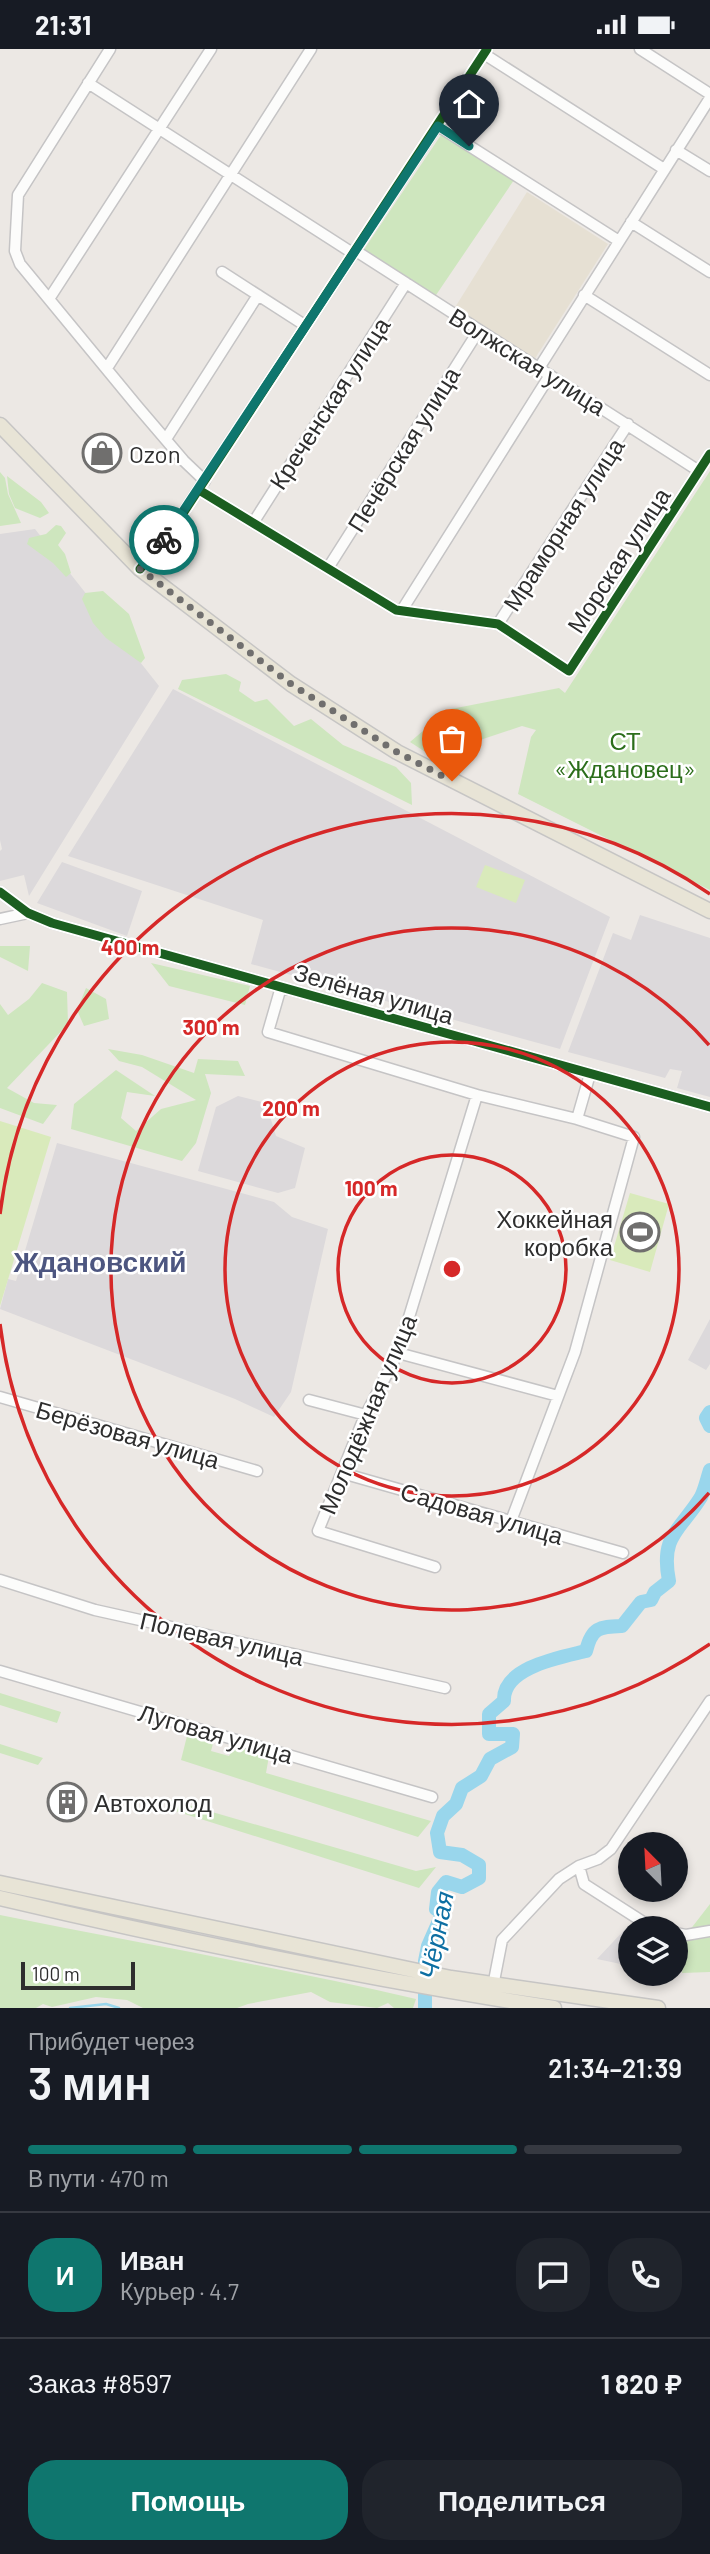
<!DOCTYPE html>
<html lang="ru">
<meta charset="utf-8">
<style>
:root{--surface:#171b24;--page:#20242c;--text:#f1f3f6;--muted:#9ea1a6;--line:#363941;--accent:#0f766e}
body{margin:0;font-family:Barlow,sans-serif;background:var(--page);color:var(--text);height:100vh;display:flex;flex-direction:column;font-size:26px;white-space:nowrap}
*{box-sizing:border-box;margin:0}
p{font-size:23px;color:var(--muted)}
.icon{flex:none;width:38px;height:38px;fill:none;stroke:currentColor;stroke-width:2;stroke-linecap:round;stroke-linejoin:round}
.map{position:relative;height:1959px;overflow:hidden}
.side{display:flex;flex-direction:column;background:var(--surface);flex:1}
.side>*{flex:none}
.needle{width:46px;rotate:336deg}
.fabs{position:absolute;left:618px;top:1783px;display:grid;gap:14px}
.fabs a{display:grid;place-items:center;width:70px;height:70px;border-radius:50%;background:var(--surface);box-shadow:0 4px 10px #0003;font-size:35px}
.scale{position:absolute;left:21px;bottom:18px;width:114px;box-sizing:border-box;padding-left:7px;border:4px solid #2e2e2e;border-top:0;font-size:19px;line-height:24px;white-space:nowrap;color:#2e2e2e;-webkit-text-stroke:5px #fff;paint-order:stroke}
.pin{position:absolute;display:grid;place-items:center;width:60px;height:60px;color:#fff;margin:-72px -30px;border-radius:50% 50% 50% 0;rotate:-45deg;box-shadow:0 0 7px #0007}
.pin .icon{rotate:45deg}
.courier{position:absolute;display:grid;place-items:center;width:70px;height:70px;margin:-35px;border:5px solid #0f766e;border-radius:50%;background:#fff;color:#222;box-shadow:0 2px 9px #0007}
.headline em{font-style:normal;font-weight:600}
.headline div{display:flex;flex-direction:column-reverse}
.headline{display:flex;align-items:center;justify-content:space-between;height:119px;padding:0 28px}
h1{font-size:46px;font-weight:600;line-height:52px}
.bar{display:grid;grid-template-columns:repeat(4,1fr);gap:10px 7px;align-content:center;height:84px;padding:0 28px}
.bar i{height:9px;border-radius:5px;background:var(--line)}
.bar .on{background:var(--accent)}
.bar p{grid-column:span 4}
.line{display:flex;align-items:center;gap:18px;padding:0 28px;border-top:2px solid var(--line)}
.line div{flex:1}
.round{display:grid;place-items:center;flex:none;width:74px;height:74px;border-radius:28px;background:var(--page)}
.primary-button{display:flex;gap:14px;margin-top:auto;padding:14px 28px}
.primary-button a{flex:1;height:80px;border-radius:28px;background:var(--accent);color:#fff;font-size:28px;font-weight:600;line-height:80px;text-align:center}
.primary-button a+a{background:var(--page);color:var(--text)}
.status{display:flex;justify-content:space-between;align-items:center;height:49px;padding:0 35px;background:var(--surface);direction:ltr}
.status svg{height:19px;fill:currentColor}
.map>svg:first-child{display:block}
</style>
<div class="status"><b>21:31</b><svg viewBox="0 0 49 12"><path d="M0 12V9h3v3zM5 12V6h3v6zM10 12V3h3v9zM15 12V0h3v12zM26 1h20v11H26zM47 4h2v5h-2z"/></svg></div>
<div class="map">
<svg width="710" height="1959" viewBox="0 0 710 1959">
<rect width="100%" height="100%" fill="#ece8e4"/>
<path fill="#dcd9db" d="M35 480 159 637 29 847 24 826 0 832V802L2 800 0 791V485Z
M173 640 610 868 560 1000 251 915 263 871 68 807Z
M62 813 142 842 127 887 37 854Z
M640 866 710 889V1048L677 1039 682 1022 670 1020 665 1029 568 1003 613 884 631 891Z
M238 1047 266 1054 276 1087 305 1099 295 1139 278 1144 198 1122 216 1058Z
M57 1094 274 1153 292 1168 328 1180 291 1343 274 1368 235 1350 0 1260 8 1230 16 1232Z
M710 1270V1315L706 1321 688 1311Z
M628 1877 634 1879 630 1880V1917L597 1910Z"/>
<path fill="#e6e0d3" d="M527 143 608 195 534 311 454 260Z"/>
<path fill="#cee6be" d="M443 83 514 131 434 249 363 202Z
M710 422V841L518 745 531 688 536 681 522 677 474 693 467 710 447 717 410 693 431 675 448 676 451 660 559 639 565 644Z
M0 423 5 429 8 445 21 474 0 477Z
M7 427 41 453 49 464 40 469 15 459 9 445Z
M56 476 61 477 66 484 58 496 65 505 71 524 66 528 53 514 27 495 29 489 46 485Z
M103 542 129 565 145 609 141 614 106 589 93 574 82 550 85 544Z
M226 625 241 633 239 642 255 653 267 650 294 677 311 670 343 696 396 718 411 734 412 756 178 640 182 631Z
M0 897H30L28 922 0 908Z
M151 914 250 937 245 956 169 937Z
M42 934 67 943 68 975 7 1039 34 1054 57 1056 43 1075 0 1059V955L8 966 29 950Z
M86 939 106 950 109 970 84 977 77 961Z
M108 1000 142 1006 194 1024 198 1010 238 1012 245 1027 205 1025 211 1044 196 1094 182 1112 71 1080 74 1055 116 1021 155 1047 127 1043 121 1069 136 1082 161 1060 196 1051 142 1018 119 1012Z
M0 1644 61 1663 57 1674 0 1656Z
M189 1679 214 1691 211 1702 229 1707 241 1687 271 1696 266 1724 431 1772 418 1788 181 1711Z
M0 1695 43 1709 38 1716 0 1704Z
M171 1751 416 1822 436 1818 419 1839 169 1760Z
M710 1855V1923L682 1924 686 1886Z
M0 1866C138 1894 278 1918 416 1950L413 1959H394L388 1954 377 1959 330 1953 311 1943 248 1955 237 1959H143L127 1951 96 1948 52 1958 43 1955 36 1959H0Z"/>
<path fill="#d9eabb" d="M485 816 525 831 516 854 476 838Z
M0 1072 51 1088 0 1257Z
M630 1144 669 1155 650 1223 610 1211Z"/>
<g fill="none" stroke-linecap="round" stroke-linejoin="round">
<path stroke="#99d6ec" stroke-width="2.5" d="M70 1959 106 1955 119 1959"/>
<path stroke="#99d6ec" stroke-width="14" d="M710 1363 706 1369 710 1377
M425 1959V1912L428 1897 443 1863 436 1860 438 1843 446 1833 462 1838 479 1829V1816L462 1806 440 1803 437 1784 443 1767 456 1755 462 1739 481 1727 490 1710 512 1698 513 1685H489V1665L504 1652C502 1618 562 1608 586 1602 592 1578 599 1578 622 1577L641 1553 651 1551 655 1543 669 1532C660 1486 680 1482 701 1448 705 1440 707 1430 710 1421"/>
<defs>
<path id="minor" d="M110 0 18 146 15 202 20 215 137 357 184 412 205 432
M640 0 710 45
M484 5 664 120
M88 34 354 205
M438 77 619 192
M676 101 710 122
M631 173 710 223
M356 202 699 422
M222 223 306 277
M584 246 710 326
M49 250 211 0
M107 319 311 0
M539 319 710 49
M166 390 258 246
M199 441 396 561 498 575 569 622 710 405
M253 474 406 234
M328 519 479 281
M140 520 172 481 487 0
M402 561 550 326
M498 575 628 375
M0 843 28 864 52 874 710 1058
M0 870 28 864
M281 938 268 983 477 1046 577 1070 590 1025
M398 1304 558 1347
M0 1348 257 1422
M309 1351 366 1366
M342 1424 623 1504
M511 1472 575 1303 634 1088 577 1070
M435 1518 318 1482 364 1369 398 1304 477 1046
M0 1531 95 1561 445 1639
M0 1622 432 1748
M579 1817 584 1835 654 1880
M676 1884 686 1886 710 1882
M493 1937 502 1891 559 1830 579 1817 598 1810 611 1800 710 1652"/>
<path id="major" d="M0 376 140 520 291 635 397 703 710 862
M0 1834 451 1929 658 1959
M0 1849C183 1892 368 1930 554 1959"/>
</defs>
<use href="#minor" stroke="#c5c4c5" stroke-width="13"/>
<use href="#major" stroke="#c6c5c4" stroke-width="17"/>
<use href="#minor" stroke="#fcfcfb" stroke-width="10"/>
<use href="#major" stroke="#e8e4d6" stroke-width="14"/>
<defs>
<path id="cycleway" d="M199 441 396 561 498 575 569 622 710 405
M140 520 172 481 487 0
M0 843 28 864 52 874 710 1058"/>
</defs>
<use href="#cycleway" stroke="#fff" stroke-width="13"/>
<use href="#cycleway" stroke="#1b5e20" stroke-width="9"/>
</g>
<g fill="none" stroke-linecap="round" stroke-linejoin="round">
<path stroke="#706f6e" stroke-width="7" stroke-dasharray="0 12.6" d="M164 491 140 520 291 635 397 703 452 732"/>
<path stroke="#0f766e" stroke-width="9" d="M164 491 438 77 469 97"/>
</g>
<g fill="none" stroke="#d62828" stroke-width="3.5">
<circle cx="452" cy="1220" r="114"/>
<circle cx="452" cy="1220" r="227"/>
<path d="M709 1444A341 341 0 1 1 709 996"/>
<path d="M710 1595A455 455 0 0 1 0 1275M0 1165A455 455 0 0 1 710 845"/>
</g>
<defs>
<symbol id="shop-ring" viewBox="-11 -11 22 22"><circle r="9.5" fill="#fff" stroke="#706f6e" stroke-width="1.5"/><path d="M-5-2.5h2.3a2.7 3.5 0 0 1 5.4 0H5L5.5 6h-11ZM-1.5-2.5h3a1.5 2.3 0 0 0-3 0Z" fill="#706f6e"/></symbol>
<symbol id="stadium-ring" viewBox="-11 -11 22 22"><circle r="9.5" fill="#fff" stroke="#706f6e" stroke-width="1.5"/><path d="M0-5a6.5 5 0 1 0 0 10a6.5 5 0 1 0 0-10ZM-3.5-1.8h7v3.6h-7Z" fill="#706f6e"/></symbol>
<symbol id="building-ring" viewBox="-11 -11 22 22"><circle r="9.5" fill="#fff" stroke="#706f6e" stroke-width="1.5"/><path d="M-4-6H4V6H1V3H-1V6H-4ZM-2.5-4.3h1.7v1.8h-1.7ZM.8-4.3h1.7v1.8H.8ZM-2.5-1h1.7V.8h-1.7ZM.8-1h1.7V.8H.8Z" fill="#706f6e"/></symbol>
</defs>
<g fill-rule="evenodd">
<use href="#shop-ring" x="80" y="382" width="44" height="44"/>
<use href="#stadium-ring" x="618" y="1161" width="44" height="44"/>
<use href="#building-ring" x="45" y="1731" width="44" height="44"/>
</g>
<g text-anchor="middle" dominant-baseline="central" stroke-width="5" stroke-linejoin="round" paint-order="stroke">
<g font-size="24" fill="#2e2e2e" stroke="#fff">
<text transform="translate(528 312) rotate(32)">Волжская улица</text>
<text transform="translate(329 354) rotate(-57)">Креченская улица</text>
<text transform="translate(403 400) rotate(-58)">Печёрская улица</text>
<text transform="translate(563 475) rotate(-57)">Мраморная улица</text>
<text transform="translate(618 511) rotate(-57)">Морская улица</text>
<text transform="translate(374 944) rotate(16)">Зелёная улица</text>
<text transform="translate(367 1365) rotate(-67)">Молодёжная улица</text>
<text transform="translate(128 1385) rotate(16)">Берёзовая улица</text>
<text transform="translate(482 1464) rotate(16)">Садовая улица</text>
<text transform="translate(222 1589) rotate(13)">Полевая улица</text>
<text transform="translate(216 1684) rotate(16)">Луговая улица</text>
</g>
<g font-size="24" fill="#2e2e2e" stroke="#fff" text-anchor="start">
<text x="129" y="404">Ozon</text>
<text x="613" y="1169" text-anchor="end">Хоккейная<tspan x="613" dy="28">коробка</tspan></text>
<text x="94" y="1753">Автохолод</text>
</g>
<g font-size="24" fill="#2c6e1b" stroke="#fff">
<text x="625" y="691">СТ<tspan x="625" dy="28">«Ждановец»</tspan></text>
</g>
<g font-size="26" font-style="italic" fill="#0d6fa3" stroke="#fff">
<text transform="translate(435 1886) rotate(-79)">Чёрная</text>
</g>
<g font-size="28" font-weight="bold" fill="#4d5680" stroke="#fff">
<text x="100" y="1212">Ждановский</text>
</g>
</g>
<circle cx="452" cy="1220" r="10" fill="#d62828" stroke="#fff" stroke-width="3.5"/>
<g font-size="21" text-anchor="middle" font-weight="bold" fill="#d62828" stroke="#fff" stroke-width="5" stroke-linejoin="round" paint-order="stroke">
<text x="130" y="906">400 m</text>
<text x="211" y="986">300 m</text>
<text x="291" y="1067">200 m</text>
<text x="371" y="1147">100 m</text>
</g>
</svg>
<div class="fabs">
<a><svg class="needle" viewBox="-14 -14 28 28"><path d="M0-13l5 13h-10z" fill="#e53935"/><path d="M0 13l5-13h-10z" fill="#9ea1a6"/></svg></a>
<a><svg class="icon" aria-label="layers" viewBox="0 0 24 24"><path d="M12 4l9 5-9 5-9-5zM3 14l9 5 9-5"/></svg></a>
</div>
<div class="scale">100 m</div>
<div class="pin" style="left:452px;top:732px;background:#ea580c"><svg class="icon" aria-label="bag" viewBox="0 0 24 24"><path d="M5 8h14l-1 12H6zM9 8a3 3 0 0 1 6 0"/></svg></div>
<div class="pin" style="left:469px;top:97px;background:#1f2937"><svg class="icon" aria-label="home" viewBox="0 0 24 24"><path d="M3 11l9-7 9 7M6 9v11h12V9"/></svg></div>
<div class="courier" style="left:164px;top:491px"><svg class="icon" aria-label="bike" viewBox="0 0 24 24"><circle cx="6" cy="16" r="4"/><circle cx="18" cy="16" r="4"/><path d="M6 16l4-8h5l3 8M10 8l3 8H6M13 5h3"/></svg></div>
</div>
<section class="side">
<div class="headline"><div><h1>3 мин</h1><p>Прибудет через</p></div><em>21:34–21:39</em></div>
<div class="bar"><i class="on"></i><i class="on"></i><i class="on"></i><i></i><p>В пути · 470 m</p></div>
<div class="line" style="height:126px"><b class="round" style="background:var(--accent);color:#fff">И</b><div><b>Иван</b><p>Курьер · 4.7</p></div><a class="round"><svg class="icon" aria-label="chat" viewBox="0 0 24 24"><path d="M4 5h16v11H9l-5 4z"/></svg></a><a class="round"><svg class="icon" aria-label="phone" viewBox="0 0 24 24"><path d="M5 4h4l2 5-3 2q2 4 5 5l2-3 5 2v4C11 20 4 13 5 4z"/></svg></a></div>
<div class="line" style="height:91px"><div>Заказ #8597</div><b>1 820 ₽</b></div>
<div class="primary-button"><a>Помощь</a><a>Поделиться</a></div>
</section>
